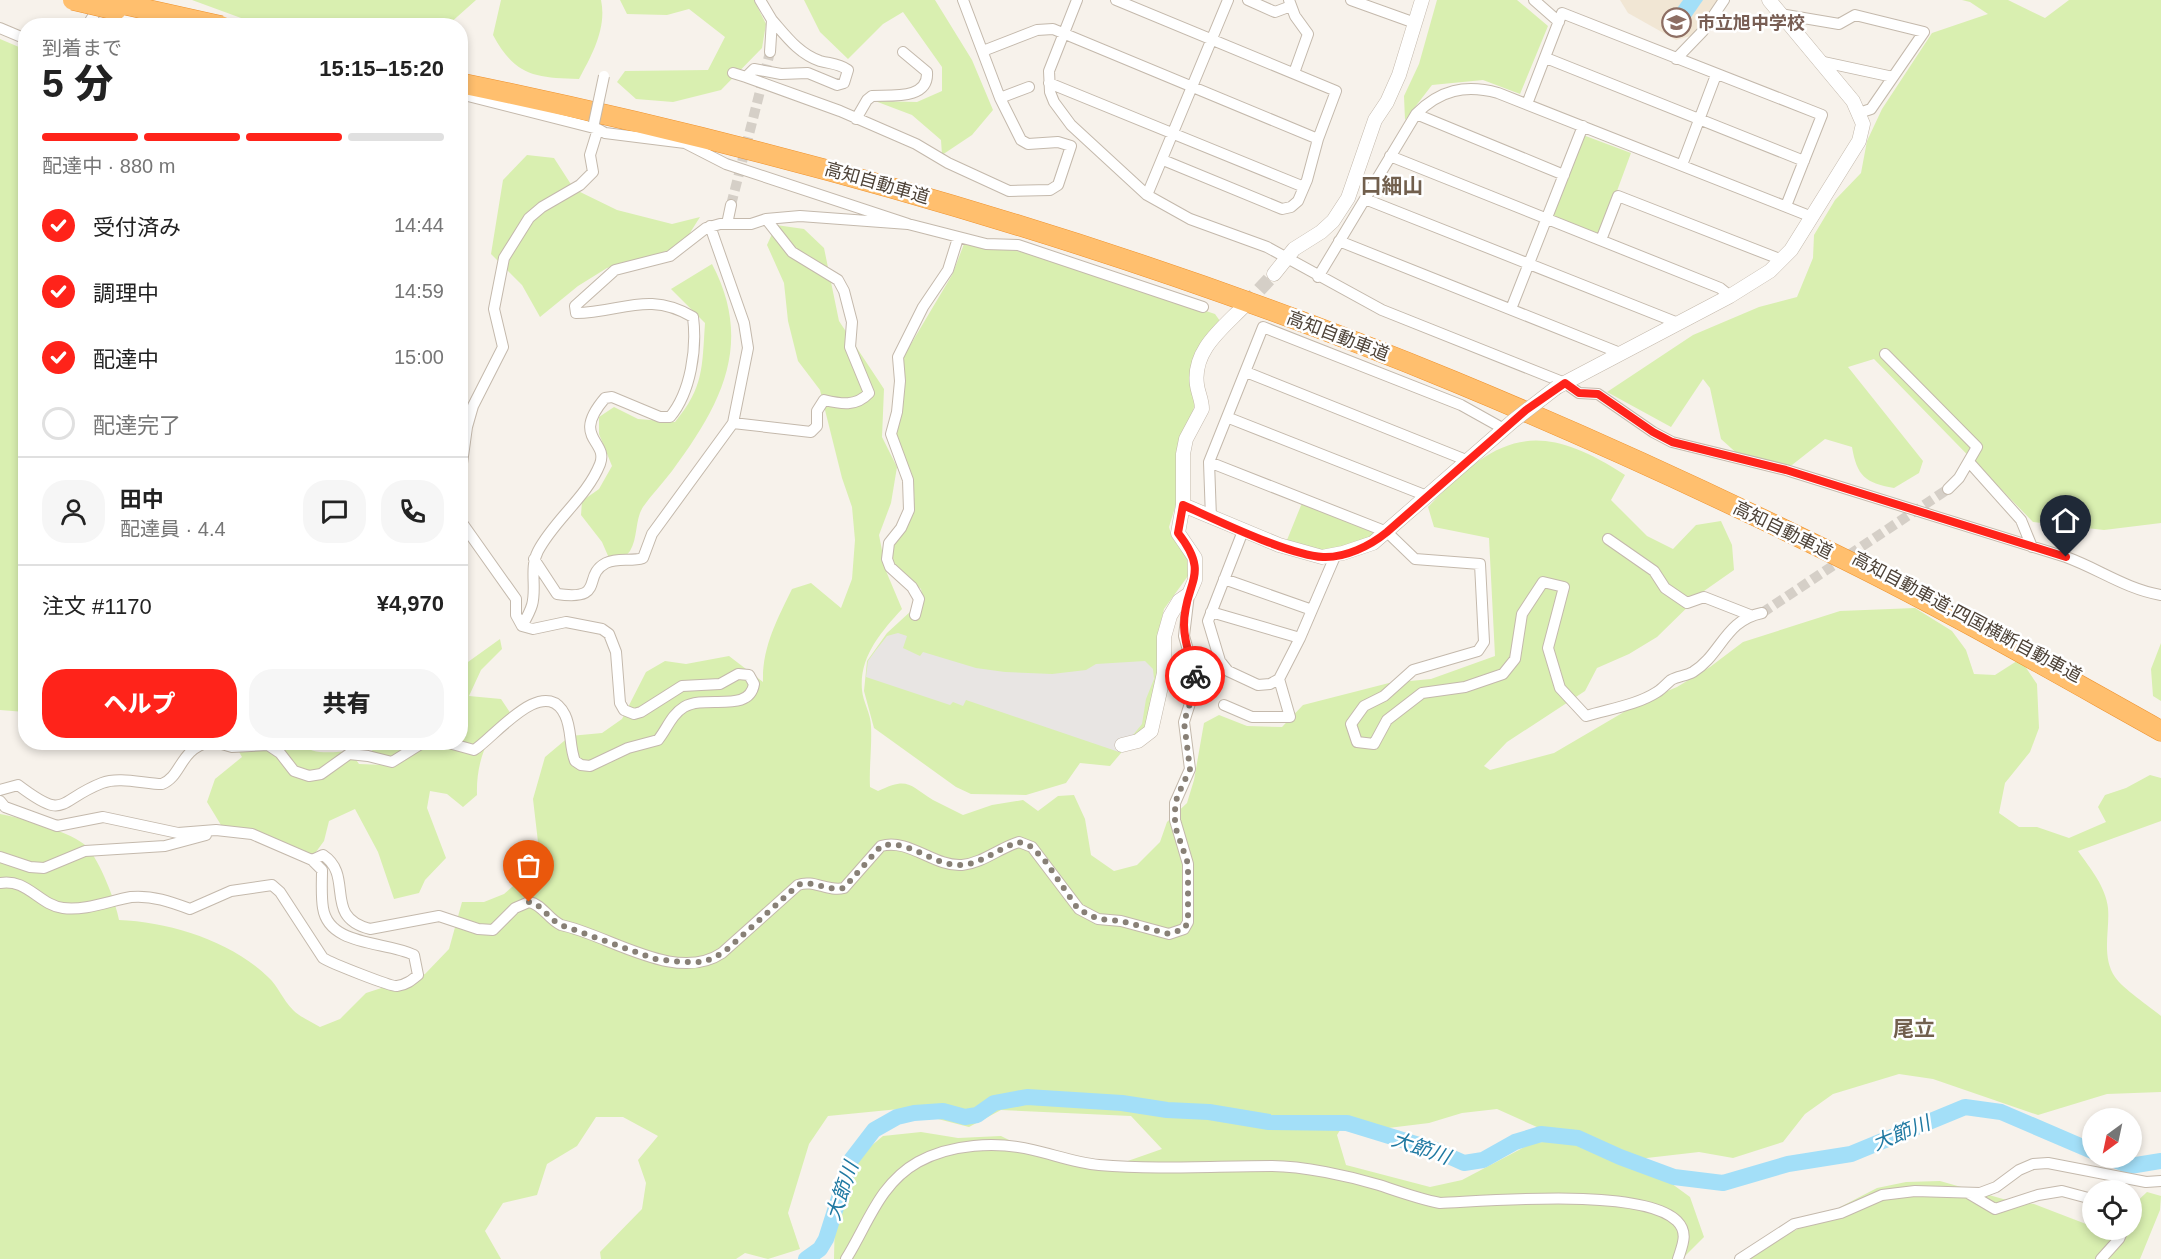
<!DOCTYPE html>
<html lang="ja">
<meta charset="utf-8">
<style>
:root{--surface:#fff;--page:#f6f6f6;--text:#222;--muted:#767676;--line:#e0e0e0;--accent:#ff231a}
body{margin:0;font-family:Helvetica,"Noto Sans JP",sans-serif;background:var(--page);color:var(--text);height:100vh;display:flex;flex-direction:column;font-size:22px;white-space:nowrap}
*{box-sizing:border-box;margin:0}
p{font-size:20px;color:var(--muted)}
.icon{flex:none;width:33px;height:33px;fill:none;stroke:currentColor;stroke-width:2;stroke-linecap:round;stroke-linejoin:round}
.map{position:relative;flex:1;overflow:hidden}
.sheet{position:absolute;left:18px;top:18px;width:450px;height:732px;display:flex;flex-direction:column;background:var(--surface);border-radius:24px;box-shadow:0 3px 9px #0003}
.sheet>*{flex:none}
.needle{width:39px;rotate:213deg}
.buttons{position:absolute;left:2082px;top:1108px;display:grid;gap:12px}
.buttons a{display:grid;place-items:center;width:60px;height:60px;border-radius:50%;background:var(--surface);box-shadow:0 3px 9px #0003;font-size:30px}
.pin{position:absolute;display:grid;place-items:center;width:51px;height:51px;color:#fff;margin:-62px -26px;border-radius:50% 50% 50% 0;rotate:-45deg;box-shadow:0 0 6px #0007}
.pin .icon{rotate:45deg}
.courier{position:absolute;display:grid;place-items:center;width:60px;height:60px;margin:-30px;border:4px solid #ff231a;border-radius:50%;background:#fff;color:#222;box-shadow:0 2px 8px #0007}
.summary em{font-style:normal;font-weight:800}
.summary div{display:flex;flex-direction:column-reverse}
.summary{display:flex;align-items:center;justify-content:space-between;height:102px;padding:0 24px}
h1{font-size:39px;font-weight:800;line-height:45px}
.bar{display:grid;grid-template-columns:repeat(4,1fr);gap:9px 6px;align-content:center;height:72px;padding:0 24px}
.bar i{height:8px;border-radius:4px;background:var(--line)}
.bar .active{background:var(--accent)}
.bar p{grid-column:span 4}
.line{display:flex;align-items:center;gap:15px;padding:0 24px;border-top:2px solid var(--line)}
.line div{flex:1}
.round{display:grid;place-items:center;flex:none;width:63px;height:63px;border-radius:24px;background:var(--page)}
ol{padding:0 24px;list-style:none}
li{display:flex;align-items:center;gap:18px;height:66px}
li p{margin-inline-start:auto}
li .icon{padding:6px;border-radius:50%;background:var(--accent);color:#fff;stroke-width:4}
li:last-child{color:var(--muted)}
li i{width:33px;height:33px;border:3px solid var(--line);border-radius:50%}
.button{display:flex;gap:12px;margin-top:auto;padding:12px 24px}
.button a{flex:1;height:69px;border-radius:24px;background:var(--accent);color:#fff;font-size:24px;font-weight:800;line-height:69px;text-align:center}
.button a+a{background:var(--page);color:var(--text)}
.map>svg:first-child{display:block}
</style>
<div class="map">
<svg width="2161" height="1259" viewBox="0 0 2161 1259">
<rect width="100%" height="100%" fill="#f7f2eb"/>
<path fill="#f1e6d4" d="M1620 0H1720L1698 34 1676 40 1628 13Z"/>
<path fill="#d9efb0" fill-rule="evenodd" d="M192 0H476L448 25H260Z
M501 0H601C607 28 592 55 579 79 535 78 515 76 493 35Z
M620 0H754L766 24 762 48 721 90 673 102 636 99 617 82 625 71 708 70 725 37 689 9 667 15 627 14Z
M804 0H935L972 60 993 110 972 135 942 155 941 140 912 115 875 101 917 102 942 91V67L903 12 883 24 848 59 820 32Z
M1437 0H1517L1548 26 1520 94 1483 80 1432 85 1405 120 1404 96 1419 64Z
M1962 0H2008L2045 18 2069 0H2161V523L2104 530 2033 522 1874 359 1848 367 1923 461 1919 473 1894 488C1865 483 1857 476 1852 447L1825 439 1792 465 1751 466 1721 439 1710 388 1703 379 1671 427 1607 392 1693 335 1759 307 1797 297 1813 258 1814 235 1835 200 1861 173 1867 141 1882 109 1932 33 1988 14 1970 2Z
M0 39 26 50 25 712 0 710Z
M1583 135 1631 153 1600 237 1552 218Z
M527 155 554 158 574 189 617 210 672 224 700 217 681 247 607 268 578 286 540 317 522 285 491 254 503 180Z
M776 225 804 229 824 248 839 321 884 389 882 437 897 467 891 503 879 535 886 571 902 609C881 632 859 657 862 690 863 702 871 714 871 726 872 747 869 767 870 787L878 791C908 777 908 784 933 800 943 805 953 810 963 815L992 805 1023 800 1038 811 1058 796 1074 795 1085 819 1091 855 1114 871 1137 865 1160 842 1167 822 1187 803 1194 780 1204 723 1219 715 1247 726 1282 727 1303 705 1389 683 1431 679 1495 656 1489 538 1434 527 1428 507C1497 434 1537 418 1625 475L1611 500 1647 536 1673 549 1696 525 1721 521 1732 545 1734 570 1704 591 1657 637 1629 654 1597 668 1585 691 1507 742 1484 766 1490 770 1554 753 1641 702 1677 687 1710 667 1743 642 1840 611 1915 608 1952 631 1966 650 1974 674 1995 675 2020 659 2037 684 2039 728 2030 752 2005 783 1999 813 2019 827H2037L2069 838 2106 822 2098 807 2105 795 2126 788 2150 775 2161 778V821L2078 851C2090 868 2106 887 2108 908 2110 931 2101 956 2115 977 2123 989 2149 1006 2161 1016V1092L2107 1094 2038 1115 1933 1079 1899 1074 1833 1094 1805 1114 1783 1142 1733 1158 1699 1152 1638 1159 1690 1197 1704 1237 1682 1259H834L835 1214 840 1189 858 1157 883 1136 921 1132 958 1138 1001 1136 1039 1155 1122 1163 1162 1149 1131 1116 1001 1110 969 1127 899 1109 828 1116 809 1144 788 1213 800 1249 768 1259 745 1253 736 1259H601L600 1252 642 1209 646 1183 638 1160 658 1136 623 1117H596L577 1146 547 1164 537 1195 503 1203 485 1231 501 1259H0V814C19 817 75 833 87 847 100 861 116 903 119 920 170 922 231 941 268 977 278 986 283 1000 293 1010 300 1017 312 1022 320 1027L340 1019 366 993 425 974 449 949 462 902H484L504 894 529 872 538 842 533 799 545 757 570 736 602 733 622 719 646 672 665 661 686 664 729 656 763 682C762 647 777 620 792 589L811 583 841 608 852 579 855 540 852 507 842 478 820 390 798 361 788 321 784 283 767 245ZM1497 1109 1566 1140 1532 1143 1462 1180 1430 1187 1346 1165 1337 1135 1349 1116 1380 1129 1429 1123 1462 1113Z
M964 244 1032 253 1215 314 1220 321 1194 356 1190 369 1195 401 1177 501 1169 527 1172 537 1187 557 1188 576 1164 609 1157 642 1159 666 1146 729 1141 733 1124 740 1121 753 1110 766 1080 763 1066 783 1026 795 971 794 956 787 874 728 864 691 867 661 887 633 923 600 921 589C912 581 896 572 893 559 888 538 913 520 914 500 916 476 902 460 897 438 893 422 901 394 906 379L903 377 902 359 952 275Z
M712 264C754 344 721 405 672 471 663 483 652 494 643 507 635 519 638 538 630 551 627 556 617 561 612 565L602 542 581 515 582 501 599 489 612 466 599 434V417L614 407 638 419 675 422C704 387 702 367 705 323L671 289Z
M1302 503 1372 528 1373 534C1362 545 1334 552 1319 550 1309 549 1297 544 1287 540Z
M500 639 502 649 481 670 469 696 501 699 511 714C486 734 476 763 477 795L463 807 447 794 430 791 427 808 446 858 425 880 419 893 394 899 378 852 355 809 329 821 324 841 313 856 224 830 207 802 215 779 242 757 234 743H199H301C311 756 334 752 350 751L359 764 384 765 366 743 460 742 461 667Z
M2161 643V701L2153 696 2151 669Z
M1940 1181 2003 1199 2034 1204 2086 1224 2092 1223V1230H2132V1206L2147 1192 2161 1196 2160 1210 2140 1259H1740L1877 1188 1906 1182Z"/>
<path fill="#e8e5e3" d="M898 633 907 636 903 648 920 656 923 652 976 668 1005 672 1052 674 1086 670 1096 664 1145 661 1153 669 1154 679 1146 699 1142 724 1119 752 966 700 963 706 953 702 950 705 866 677 868 661 876 650 887 636Z"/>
<path fill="#a3dff8" d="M1683 0H1703L1687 23 1673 14Z"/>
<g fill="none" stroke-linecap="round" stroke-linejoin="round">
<path stroke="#a3dff8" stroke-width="16" d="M2110 1158 2130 1166 2161 1161
M806 1259 820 1249 826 1239 851 1160 874 1130 897 1117 914 1113 943 1111 965 1117 977 1115 994 1103 1027 1097 1122 1103 1167 1110 1209 1112 1269 1122 1347 1123 1435 1150 1464 1163 1483 1160 1515 1142 1541 1134 1578 1138 1620 1157 1674 1177 1723 1183 1788 1164 1851 1154 1965 1107 2001 1112 2092 1151"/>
<path stroke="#d5cfc7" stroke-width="10" stroke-dasharray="10 5" stroke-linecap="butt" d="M731 205 770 52
M1762 613 1948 489"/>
<path stroke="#d5cfc7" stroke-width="14" stroke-dasharray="14 7" stroke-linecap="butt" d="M1245 305 1274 274"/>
<defs>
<path id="minor" d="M760 0 772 20 770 52
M1077 0 1049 71 1050 92 1054 102 1071 125 1147 195 1190 219 1267 247 1382 310 1565 383 1579 393 1598 394 1653 432 1672 442 1786 470 2066 557C2099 569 2126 589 2161 595
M1116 0 1336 91 1318 139 1307 180 1298 201 1291 207 1282 209 1163 160
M1248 0 1275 12 1291 6
M1289 0 1295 16 1308 34 1294 73
M1351 0 1415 23
M1534 0 1559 22
M1780 14 1839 24 1855 15 1924 32 1871 109 1859 113
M108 15 153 26
M772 20C786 36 799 54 820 61 831 64 838 63 848 70L844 83 837 85 808 73 781 74 754 69 746 77 840 111 916 144 948 163 1009 191 1050 190 1058 185 1071 146 1058 142 1028 144 1021 140 1000 98 963 0
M87 26 100 5
M0 28 26 39
M983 51 1037 30 1053 29 1318 139
M1546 58 1804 161
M1676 59 1703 31 1724 0
M1819 61 1893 77
M733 73 746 77
M1049 83 1304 187
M460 94 598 129 605 133 685 143 726 164 908 224 986 244 1018 245 1203 307
M1000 98 1029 87
M1527 104 1562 13 1822 115 1786 206
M1416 114 1564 175
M856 119 867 100 872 96C891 95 929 100 927 72L903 52
M1390 156 1720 288 1730 296
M1682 165 1716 75
M1147 195 1228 0
M1365 199 1678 323
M727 224 731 205
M1601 240 1618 196 1782 260
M1339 241 1620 353
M1318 277 1416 114C1440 90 1465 84 1498 93L1812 217
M1511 309 1583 126
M1885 354 1977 447 1959 478 1948 489
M1246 372 1466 460
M1229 418 1427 496
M733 423 811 432 817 426V411L824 400C841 404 856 407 869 393L850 347 852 322 844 291 838 280 792 252 766 219
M1209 462 1387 532 1415 559 1480 564 1484 642 1478 651 1413 670 1384 696 1364 706 1351 724 1357 742 1374 744 1387 720 1422 693 1465 687 1503 674 1515 659 1522 614 1543 582 1564 587 1548 648 1560 688 1586 716C1609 709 1637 705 1657 692 1662 689 1666 684 1671 680 1678 676 1686 676 1693 672 1721 655 1725 620 1762 613
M1970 463 2021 520 2032 547
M460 478 467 427 473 406 503 347 494 309 504 258 529 218 542 207 580 185 593 172 590 155 598 129
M1211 518 1209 462 1263 327 1461 405 1504 429
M1243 531 1208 621 1220 661 1228 671 1258 685 1270 684 1279 679 1300 638 1336 554
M1608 539 1654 571 1665 588 1687 603 1704 597 1750 615
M534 559 557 594C607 601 581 576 606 563 618 557 631 562 643 558L652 534 733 423 748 348 744 323 710 226
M1224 579 1312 610
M1211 612 1300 638
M915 615 919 599 912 587 890 567 887 559 889 543 901 528 909 510 908 480 891 434 897 412 900 381 898 357 923 307 948 270 958 238
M522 626C526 619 530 612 532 605 537 588 529 568 538 551 554 520 587 497 600 464 609 440 570 439 605 398L612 397 660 417H670C691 392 697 348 693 317 648 290 620 313 576 313L575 306 615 270 670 256 706 228 720 224H751L766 219 800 216 908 224
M1224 705 1252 717H1290L1279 679
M215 742 232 747 268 745 280 753 294 771 309 776 321 774 349 754 368 756 392 762 424 742
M445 742 474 750C492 740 544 672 565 715 572 729 569 746 575 761L581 765 590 766 628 748 658 740C667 729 671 715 684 707 706 694 749 714 754 684L749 675 738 674 720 684 682 686 641 712 634 714 624 710 620 703 616 652 609 634 602 629 566 622 533 629 522 626 516 615V599L460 520
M0 790 18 785C67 822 56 801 102 783 119 776 145 784 162 784 182 776 179 750 209 742
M0 801 5 807 57 826 103 817 178 833 216 830 252 834 312 860 322 870C322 882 321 896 323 908 329 947 387 941 414 955L418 975C412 980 406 985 397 986 391 987 331 963 323 958L280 892 272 885 231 891 190 909C171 902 152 895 131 897 109 901 85 911 63 908 39 905 27 878 0 883
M0 857 30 867 44 868 85 851 165 846 206 835
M312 860 323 855C355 876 322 917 370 929L439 916 478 929 493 930 515 908 529 902C542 904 548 919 561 925 609 935 676 984 722 953L798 885C813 879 828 892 844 888L881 846C909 838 934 867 962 865 983 863 999 848 1019 842L1032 847 1079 909 1098 919 1121 921 1169 934 1184 929 1188 922V864L1175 820V803L1190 769 1184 722 1193 694 1195 675 1184 636 1189 594
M1968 1193 1995 1209 2038 1195 2062 1191 2092 1199
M846 1259C868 1224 879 1184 918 1162 951 1144 996 1141 1033 1150 1055 1155 1077 1163 1099 1165 1156 1170 1215 1166 1272 1166 1303 1166 1349 1176 1379 1185 1400 1192 1419 1199 1440 1203 1489 1201 1643 1187 1677 1221 1689 1233 1682 1246 1678 1259
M1740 1259 1794 1224 1841 1213 1882 1195 1915 1191 1980 1193 1996 1187 2019 1170 2033 1164 2048 1163 2146 1182 2161 1181
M2101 1259 2119 1239 2123 1230"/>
<path id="tertiary" d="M1274 274 1294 249 1321 232 1333 221 1348 198 1375 120 1387 102 1399 75 1422 0
M1557 387 1730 296 1770 271 1791 250 1859 141 1863 124 1853 101 1769 0
M1183 505 1279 545 1322 557 1343 553 1373 543 1513 421
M1122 745 1138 741 1151 731 1164 673V637L1170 616 1179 601 1189 594 1195 580V558L1178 533 1183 505V454L1186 439 1202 409C1202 400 1198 393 1197 385 1192 350 1223 328 1245 305"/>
<path id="motorway" d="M460 83C800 153 1133 249 1453 381 1586 436 1717 496 1846 560 1953 613 2057 673 2161 731"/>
</defs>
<use href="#minor" stroke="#c4b9ac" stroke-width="12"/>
<use href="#tertiary" stroke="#c4b9ac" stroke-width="15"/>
<use href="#motorway" stroke="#ee922e" stroke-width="21"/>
<use href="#minor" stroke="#fff" stroke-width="10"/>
<use href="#tertiary" stroke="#fff" stroke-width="14"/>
<use href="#motorway" stroke="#ffbf6e" stroke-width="20"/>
<defs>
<path id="minor-bridge" d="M594 123 604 76"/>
<path id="tertiary-bridge" d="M1513 421 1557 387"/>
<path id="motorway-bridge" d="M73 0 116 10
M104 0 221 26"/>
</defs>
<use href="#minor-bridge" stroke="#c4b9ac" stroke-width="12" stroke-linecap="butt"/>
<use href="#tertiary-bridge" stroke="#c4b9ac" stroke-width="15" stroke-linecap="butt"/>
<use href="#motorway-bridge" stroke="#ee922e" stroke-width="21" stroke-linecap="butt"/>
<use href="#minor-bridge" stroke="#fff" stroke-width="10"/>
<use href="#tertiary-bridge" stroke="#fff" stroke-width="14"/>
<use href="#motorway-bridge" stroke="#ffbf6e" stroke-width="20"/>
</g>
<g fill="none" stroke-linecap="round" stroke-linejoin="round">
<path stroke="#888076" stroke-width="6" stroke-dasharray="0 10.8" d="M529 902C542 904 548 919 561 925L655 959 681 962H704L723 953 798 885C813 879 828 892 844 888L881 846C909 838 934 867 962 865 983 863 999 848 1019 842L1032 847 1046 862 1078 909 1098 919 1121 921 1169 934 1184 929 1188 922V864L1175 826V810L1177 797 1190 769 1184 722 1193 694 1195 676"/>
<path stroke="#ff231a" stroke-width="8" d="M1195 676C1191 660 1184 643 1184 625 1184 582 1212 576 1178 533L1183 505C1216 520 1288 555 1323 557 1345 558 1370 546 1387 532L1526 410 1565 383 1579 393 1598 394 1653 432 1672 442 1786 470 2066 557"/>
</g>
<defs>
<symbol id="school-ring" viewBox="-11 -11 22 22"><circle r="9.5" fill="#fff" stroke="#8d6e63" stroke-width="1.5"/><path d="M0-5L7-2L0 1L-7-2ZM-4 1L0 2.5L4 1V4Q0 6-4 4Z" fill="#8d6e63"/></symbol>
</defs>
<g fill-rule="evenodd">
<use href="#school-ring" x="1660" y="6" width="33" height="33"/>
</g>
<g text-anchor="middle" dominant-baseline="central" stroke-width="5" stroke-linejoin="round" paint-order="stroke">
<g font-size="18" font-weight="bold" fill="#785e54" stroke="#fff" text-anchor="start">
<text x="1697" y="23">市立旭中学校</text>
</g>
<g font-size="18" fill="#4d4237" stroke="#fff">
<text transform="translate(877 183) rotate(16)">高知自動車道</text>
<text transform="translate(1338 336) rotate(21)">高知自動車道</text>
<text transform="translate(1783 530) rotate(26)">高知自動車道</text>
<text transform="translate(1967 617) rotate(28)">高知自動車道;四国横断自動車道</text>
</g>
<g font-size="20" font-style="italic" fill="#1f79a2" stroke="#fff">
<text transform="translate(1901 1133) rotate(-22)">大節川</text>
<text transform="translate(1421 1148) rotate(19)">大節川</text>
<text transform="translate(842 1191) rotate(-71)">大節川</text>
</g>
<g font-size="21" font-weight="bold" fill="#715f4d" stroke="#fff">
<text x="1392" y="185">口細山</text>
<text x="1914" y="1028">尾立</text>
</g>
</g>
</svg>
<div class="buttons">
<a><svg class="needle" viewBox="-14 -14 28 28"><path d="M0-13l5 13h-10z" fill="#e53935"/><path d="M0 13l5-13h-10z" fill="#767676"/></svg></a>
<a><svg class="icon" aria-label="locate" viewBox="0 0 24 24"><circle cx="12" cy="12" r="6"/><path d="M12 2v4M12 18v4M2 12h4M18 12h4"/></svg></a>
</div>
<div class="pin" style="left:529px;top:902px;background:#ea580c"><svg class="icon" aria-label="bag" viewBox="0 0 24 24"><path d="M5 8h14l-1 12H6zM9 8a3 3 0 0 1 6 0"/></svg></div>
<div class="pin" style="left:2066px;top:557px;background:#1f2937"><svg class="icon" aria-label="home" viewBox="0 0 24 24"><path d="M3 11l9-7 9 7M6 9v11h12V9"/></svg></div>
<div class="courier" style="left:1195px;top:676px"><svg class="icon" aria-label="bike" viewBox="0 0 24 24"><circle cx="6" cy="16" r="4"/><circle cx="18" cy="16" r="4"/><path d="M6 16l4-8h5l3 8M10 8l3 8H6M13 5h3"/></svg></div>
<section class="sheet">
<div class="summary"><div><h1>5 分</h1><p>到着まで</p></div><em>15:15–15:20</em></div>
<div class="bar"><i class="active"></i><i class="active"></i><i class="active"></i><i></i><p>配達中 · 880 m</p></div>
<ol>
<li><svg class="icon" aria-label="check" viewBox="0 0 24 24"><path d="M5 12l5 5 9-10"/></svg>受付済み<p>14:44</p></li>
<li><svg class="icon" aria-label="check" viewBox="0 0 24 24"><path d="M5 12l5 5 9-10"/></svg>調理中<p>14:59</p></li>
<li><svg class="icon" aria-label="check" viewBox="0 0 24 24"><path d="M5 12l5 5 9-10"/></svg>配達中<p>15:00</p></li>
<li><i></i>配達完了</li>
</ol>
<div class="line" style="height:108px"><a class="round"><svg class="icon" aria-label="person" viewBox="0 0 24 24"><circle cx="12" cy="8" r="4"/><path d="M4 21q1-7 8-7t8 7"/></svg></a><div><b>田中</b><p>配達員 · 4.4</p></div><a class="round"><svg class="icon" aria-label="chat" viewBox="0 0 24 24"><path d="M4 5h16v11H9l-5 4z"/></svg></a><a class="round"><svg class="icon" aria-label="phone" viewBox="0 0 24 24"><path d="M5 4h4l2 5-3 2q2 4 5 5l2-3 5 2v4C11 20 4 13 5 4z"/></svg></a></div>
<div class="line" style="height:78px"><div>注文 #1170</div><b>¥4,970</b></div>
<div class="button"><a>ヘルプ</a><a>共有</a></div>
</section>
</div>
